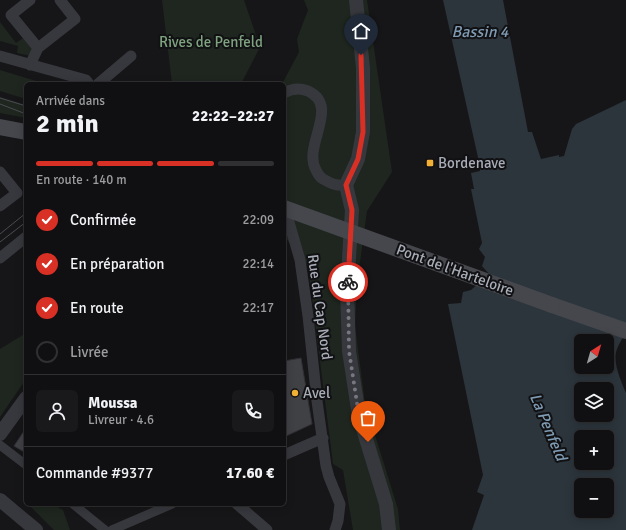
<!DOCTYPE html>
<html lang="fr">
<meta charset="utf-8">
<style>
:root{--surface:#101012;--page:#19191b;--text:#f1f3f6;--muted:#9c9d9f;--line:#303032;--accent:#d93025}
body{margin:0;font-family:Signika,sans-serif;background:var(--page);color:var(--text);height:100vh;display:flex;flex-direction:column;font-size:15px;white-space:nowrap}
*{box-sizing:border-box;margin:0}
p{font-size:13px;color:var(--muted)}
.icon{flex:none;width:22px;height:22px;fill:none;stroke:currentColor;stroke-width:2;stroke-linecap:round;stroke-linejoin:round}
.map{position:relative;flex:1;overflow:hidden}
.side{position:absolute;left:24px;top:82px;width:262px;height:424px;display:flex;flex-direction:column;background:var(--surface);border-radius:6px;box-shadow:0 2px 10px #0003,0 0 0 1px var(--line)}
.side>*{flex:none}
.needle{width:26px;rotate:37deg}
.tools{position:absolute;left:574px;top:334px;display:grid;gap:8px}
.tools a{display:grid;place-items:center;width:40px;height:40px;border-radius:6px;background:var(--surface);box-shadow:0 2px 10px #0003,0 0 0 1px var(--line);font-size:20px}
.pin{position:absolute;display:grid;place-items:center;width:34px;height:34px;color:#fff;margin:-41px -17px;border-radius:50% 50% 50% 0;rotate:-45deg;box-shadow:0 0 4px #0007}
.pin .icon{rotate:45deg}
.courier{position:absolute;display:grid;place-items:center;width:40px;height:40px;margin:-20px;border:3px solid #d93025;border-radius:50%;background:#fff;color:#222;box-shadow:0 1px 5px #0007}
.summary em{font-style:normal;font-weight:700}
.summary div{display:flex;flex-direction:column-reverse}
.summary{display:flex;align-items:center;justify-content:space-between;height:68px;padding:0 12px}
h1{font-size:26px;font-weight:700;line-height:30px}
.bar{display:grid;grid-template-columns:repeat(4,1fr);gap:6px 4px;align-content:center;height:48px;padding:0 12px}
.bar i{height:5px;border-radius:3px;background:var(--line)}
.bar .active{background:var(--accent)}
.bar p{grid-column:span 4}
.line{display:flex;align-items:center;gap:10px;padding:0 12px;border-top:1px solid var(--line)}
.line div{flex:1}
.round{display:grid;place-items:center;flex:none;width:42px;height:42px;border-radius:6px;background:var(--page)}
ol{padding:0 12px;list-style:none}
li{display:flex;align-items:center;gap:12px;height:44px}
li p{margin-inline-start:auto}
li .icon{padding:4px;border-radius:50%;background:var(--accent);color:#fff;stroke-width:4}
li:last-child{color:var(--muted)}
li i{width:22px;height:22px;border:2px solid var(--line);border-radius:50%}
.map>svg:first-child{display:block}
</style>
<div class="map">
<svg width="626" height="530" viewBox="0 0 626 530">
<rect width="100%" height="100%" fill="#161618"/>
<path fill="#1e261f" d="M162 0H244L260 47 241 84H172Z
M304 0H367L392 172 367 211 357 284 355 326 365 403 398 509 400 530H353L343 470 333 464 308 266 284 236V84H282L299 52 297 39 308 10Z
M0 22 16 43 23 38 32 49 31 56 17 53 18 46 0 41Z
M0 70 46 84H26V99L0 91Z
M0 97 26 105V118L0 113Z
M26 333V379L0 417V349Z
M28 504H52L63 510 70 530H54Z"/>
<path fill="#2c353c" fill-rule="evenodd" d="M443 0H503L528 132H532L541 159 559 155V157L564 156 572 129 576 124 626 100V332C623 338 619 343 617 349 612 362 621 381 626 393V530H472L484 495 477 492 483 475 448 304 461 303 463 292 471 290 489 274 482 266 485 257 479 249 482 243 471 189H474L471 173 480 171 479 162ZM581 341H607V367H581ZM581 389H607V415H581ZM581 437H607V463H581ZM581 485H607V511H581Z"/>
<path fill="#404145" stroke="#303034" d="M301 358 312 424 284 437V361Z
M26 428V453L14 446Z"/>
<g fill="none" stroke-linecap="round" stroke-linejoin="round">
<path stroke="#37383d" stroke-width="9" d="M0 445 26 465
M73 504 105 530
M112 530 172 504"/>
<path stroke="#37383d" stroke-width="11" d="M30 0 11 15 38 48
M0 56 86 80 89 84
M30 65 38 48 75 19 60 0
M98 84 131 56
M284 93C291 89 300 88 308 91 341 106 302 146 316 170 318 174 319 177 323 179 332 184 336 186 346 185
M0 172 17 193 0 206
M284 205 300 260 308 316 317 401 326 466 329 477 340 504 338 521 335 530
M0 258 26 237
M284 455 323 438
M237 504 267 530"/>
<path stroke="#37383d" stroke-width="14" d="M356 0 363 68V132L358 159 346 185 352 210 347 290 349 351 359 416 386 504 389 530
M0 434 26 398
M0 500 36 530"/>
<path stroke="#45474d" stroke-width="16" d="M0 127 26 132
M552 305 626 331"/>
<path stroke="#4a4c52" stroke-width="1" d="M0 98 26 106
M0 104 26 114
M0 234 26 213
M0 242 26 222"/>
<path stroke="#45474d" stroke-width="16" d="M284 208 552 305"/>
</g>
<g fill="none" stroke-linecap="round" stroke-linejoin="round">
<path stroke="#757880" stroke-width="4" stroke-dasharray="0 7.2" d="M348 282 349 351 359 416 368 442"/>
<path stroke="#d93025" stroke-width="5" d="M348 282 352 210 346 185 358 159 363 132 361 55"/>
</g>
<g fill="#f2b134" stroke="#111113" stroke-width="1.5">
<rect x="426" y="159" width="8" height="8" rx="2"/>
<circle cx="295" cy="393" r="4"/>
</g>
<g text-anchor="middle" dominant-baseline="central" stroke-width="4" stroke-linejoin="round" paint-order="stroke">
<g font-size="15" fill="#7fa381" stroke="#111113">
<text x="211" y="42">Rives de Penfeld</text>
</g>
<g font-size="15" fill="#a8adb8" stroke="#111113" text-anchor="start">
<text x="438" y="163">Bordenave</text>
<text x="303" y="393">Avel</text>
</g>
<g font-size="15" fill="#a8adb8" stroke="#111113">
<text transform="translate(455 270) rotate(20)">Pont de l'Harteloire</text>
<text transform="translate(320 307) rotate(82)">Rue du Cap Nord</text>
</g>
<g font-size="16" font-style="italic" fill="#7f9bb3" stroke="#111113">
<text x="480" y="32">Bassin 4</text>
<text transform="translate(548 427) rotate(67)">La Penfeld</text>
</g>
</g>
</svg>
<div class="tools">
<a><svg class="needle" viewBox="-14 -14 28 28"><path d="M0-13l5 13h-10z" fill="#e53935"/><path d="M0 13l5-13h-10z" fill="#9c9d9f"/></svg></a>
<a><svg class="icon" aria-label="layers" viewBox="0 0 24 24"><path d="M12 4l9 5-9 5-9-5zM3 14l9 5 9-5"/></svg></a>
<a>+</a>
<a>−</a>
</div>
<div class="pin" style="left:368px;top:442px;background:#ea580c"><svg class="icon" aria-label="bag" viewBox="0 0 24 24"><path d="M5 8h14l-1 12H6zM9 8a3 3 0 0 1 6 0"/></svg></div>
<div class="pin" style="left:361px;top:55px;background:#1f2937"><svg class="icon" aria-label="home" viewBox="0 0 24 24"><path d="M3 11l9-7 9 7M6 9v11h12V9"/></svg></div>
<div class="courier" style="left:348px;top:282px"><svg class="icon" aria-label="bike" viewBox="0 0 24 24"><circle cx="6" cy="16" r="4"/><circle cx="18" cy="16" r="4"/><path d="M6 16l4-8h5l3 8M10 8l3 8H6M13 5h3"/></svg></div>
<section class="side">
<div class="summary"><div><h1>2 min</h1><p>Arrivée dans</p></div><em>22:22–22:27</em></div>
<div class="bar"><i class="active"></i><i class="active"></i><i class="active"></i><i></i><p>En route · 140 m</p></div>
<ol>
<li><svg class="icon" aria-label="check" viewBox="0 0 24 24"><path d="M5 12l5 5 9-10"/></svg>Confirmée<p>22:09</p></li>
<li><svg class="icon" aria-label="check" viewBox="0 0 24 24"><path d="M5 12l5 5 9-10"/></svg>En préparation<p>22:14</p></li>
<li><svg class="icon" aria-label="check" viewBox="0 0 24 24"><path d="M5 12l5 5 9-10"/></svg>En route<p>22:17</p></li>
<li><i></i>Livrée</li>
</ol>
<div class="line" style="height:72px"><a class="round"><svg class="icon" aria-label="person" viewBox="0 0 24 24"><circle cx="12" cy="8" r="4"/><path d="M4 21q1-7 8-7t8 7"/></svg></a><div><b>Moussa</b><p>Livreur · 4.6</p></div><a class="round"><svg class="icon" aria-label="phone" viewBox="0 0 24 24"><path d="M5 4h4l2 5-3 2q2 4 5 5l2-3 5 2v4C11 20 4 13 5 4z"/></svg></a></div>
<div class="line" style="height:52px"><div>Commande #9377</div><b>17.60 €</b></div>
</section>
</div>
